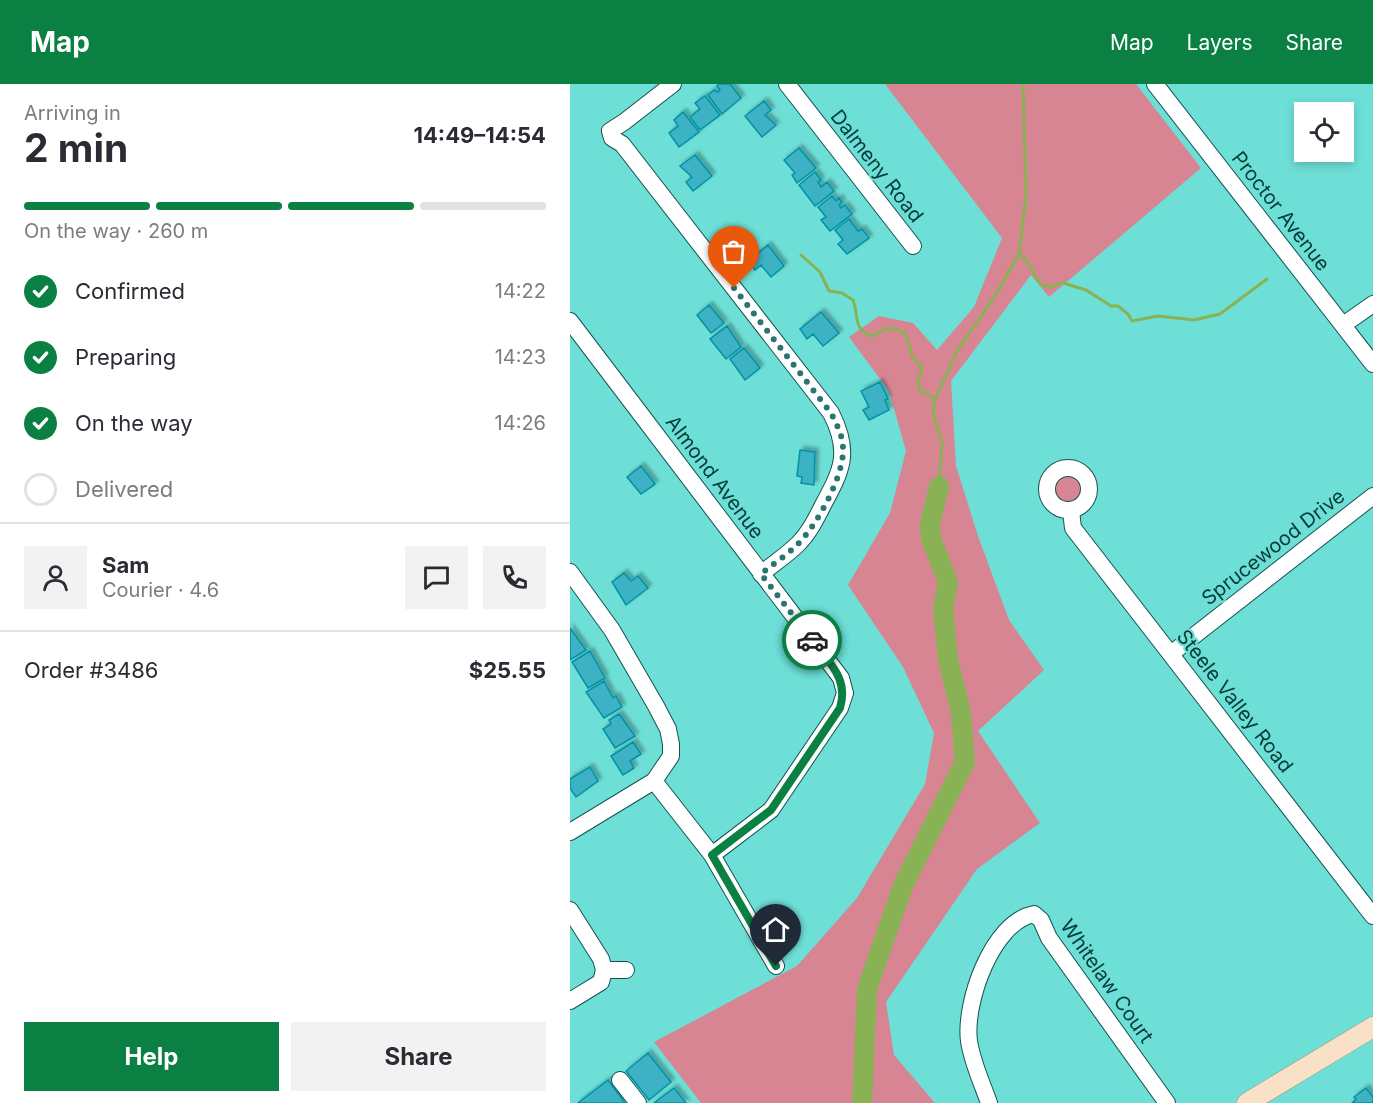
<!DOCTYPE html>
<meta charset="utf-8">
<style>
:root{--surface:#fff;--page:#f2f2f3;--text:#2b2b33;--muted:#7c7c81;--line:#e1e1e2;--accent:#0b8043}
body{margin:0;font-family:Inter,sans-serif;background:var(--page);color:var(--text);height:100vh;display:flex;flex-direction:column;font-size:22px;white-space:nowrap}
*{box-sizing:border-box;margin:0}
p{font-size:20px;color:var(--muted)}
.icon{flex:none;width:33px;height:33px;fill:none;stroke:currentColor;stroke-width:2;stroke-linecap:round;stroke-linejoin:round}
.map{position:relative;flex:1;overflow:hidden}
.panel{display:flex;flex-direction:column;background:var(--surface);width:570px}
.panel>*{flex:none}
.buttons{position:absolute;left:724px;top:18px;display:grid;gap:12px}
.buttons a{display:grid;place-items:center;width:60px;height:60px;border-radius:0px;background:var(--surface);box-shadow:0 3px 9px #0003;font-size:30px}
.pin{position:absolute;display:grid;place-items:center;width:51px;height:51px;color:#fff;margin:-62px -26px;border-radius:50% 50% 50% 0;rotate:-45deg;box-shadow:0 0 6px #0007}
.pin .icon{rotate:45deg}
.courier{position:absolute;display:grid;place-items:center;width:60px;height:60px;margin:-30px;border:4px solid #0b8043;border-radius:50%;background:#fff;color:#222;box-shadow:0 2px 8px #0007}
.head em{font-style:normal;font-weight:700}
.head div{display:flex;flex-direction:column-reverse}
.head{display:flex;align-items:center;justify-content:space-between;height:102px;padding:0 24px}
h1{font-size:39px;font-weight:700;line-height:45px}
.bar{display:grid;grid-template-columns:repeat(4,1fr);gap:9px 6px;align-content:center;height:72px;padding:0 24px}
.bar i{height:8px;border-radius:4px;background:var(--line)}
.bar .current{background:var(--accent)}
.bar p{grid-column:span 4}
.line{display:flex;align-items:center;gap:15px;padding:0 24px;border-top:2px solid var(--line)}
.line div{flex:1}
.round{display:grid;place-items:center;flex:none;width:63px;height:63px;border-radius:0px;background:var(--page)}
ol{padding:0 24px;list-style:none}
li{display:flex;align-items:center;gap:18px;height:66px}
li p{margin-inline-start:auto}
li .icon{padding:6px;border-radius:50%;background:var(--accent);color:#fff;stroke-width:4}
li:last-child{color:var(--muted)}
li i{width:33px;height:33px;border:3px solid var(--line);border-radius:50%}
.primary-button{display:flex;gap:12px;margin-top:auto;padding:12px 24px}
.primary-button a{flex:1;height:69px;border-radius:0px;background:var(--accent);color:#fff;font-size:24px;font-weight:700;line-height:69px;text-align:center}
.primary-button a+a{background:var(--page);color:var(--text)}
header{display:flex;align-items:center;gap:36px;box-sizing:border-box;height:84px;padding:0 30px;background:var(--accent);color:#fff}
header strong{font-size:28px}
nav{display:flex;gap:33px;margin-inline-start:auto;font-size:21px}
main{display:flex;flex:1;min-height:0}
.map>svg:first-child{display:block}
</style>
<header>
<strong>Map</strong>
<nav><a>Map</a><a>Layers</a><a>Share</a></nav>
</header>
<main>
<section class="panel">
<div class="head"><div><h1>2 min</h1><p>Arriving in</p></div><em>14:49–14:54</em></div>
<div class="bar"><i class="current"></i><i class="current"></i><i class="current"></i><i></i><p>On the way · 260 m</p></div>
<ol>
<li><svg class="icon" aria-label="check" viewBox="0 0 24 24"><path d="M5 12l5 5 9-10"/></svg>Confirmed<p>14:22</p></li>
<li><svg class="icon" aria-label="check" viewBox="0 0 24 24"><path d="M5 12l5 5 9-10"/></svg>Preparing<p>14:23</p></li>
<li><svg class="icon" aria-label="check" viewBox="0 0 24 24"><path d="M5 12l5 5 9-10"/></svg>On the way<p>14:26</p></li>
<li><i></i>Delivered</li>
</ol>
<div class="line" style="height:108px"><a class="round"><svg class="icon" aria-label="person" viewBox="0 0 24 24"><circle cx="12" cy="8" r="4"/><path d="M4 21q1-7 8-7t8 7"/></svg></a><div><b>Sam</b><p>Courier · 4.6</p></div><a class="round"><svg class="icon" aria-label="chat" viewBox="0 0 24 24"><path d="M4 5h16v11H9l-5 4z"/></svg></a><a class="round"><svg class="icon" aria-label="phone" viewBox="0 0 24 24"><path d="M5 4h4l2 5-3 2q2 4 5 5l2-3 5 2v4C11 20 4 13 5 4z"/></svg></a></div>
<div class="line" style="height:78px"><div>Order #3486</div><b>$25.55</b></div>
<div class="primary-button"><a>Help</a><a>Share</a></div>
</section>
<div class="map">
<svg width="803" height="1019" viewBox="0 0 803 1019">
<defs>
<filter id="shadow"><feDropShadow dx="3.5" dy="-3.5" stdDeviation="1.5" flood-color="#0004"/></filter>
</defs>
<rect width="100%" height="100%" fill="#6ddfd7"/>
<path fill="#d78592" d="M315 0H566L631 84 479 213 461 191 381 297 386 382 408 452 439 536 474 586 408 647 470 739 407 785 316 918 324 971 365 1019H131L84 958 227 882 287 814 355 700 364 649 333 583 278 501 320 429 336 367 319 307 279 253 309 232 343 239 367 266 404 223 432 154Z
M483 405a15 15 0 1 1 30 0a15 15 0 1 1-30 0Z"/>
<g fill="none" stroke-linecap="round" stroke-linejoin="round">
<path stroke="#88b254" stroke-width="3" d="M449 170C463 177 464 203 479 203 483 203 488 199 493 199L516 206 541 222H548L558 230 562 237 588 232 624 236 650 230 697 195
M231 171 250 188 259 207 272 209 283 216C289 231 282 246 303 252 313 244 326 241 336 251L342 272 352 284 348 296 349 306 365 315 363 328 372 359 369 402
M365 315 387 267 425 212 449 170 456 111 453 0"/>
<path stroke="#88b254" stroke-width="20" d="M292 1019 297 905 333 802 395 678 391 629 378 575 373 524 378 498 361 455 360 440 369 402"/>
</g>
<path fill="#3cb2c4" stroke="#0092a4" stroke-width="1.5" filter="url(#shadow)" d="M149 0H160L171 14 152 30 138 11 144 6 147 8 150 6 147 2Z
M135 12 150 31 130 46 120 33 130 25 125 19Z
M194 17 201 26 195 31 206 41 192 53 175 32Z
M113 28 129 48 109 63 99 49 108 42 104 36Z
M229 64 246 84 227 99 222 91 225 89 214 76Z
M125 71 142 92 123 107 116 98 122 93 110 82Z
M245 88 251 96 248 98 251 103 257 98 264 107 245 122 229 101Z
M262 112 266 117 269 114 272 118 269 121 271 124 275 121 282 130 260 147 251 136 256 133 248 123Z
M279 135 288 147 292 145 299 154 277 170 268 160 273 156 265 146Z
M198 161 214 182 201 193 191 181 185 186 178 177Z
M139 221 154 239 141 249 127 231Z
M251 228 269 249 253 262 243 250 237 255 230 245Z
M157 242 171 263 156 275 140 255Z
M174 264 190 284 175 296 160 275Z
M310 298 318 315 315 316 319 326 299 336 293 326 299 323 291 307Z
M230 366 245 368 244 401 231 399 232 393 227 392Z
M71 382 85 400 71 410 57 393Z
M54 489 61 497 68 492 78 504 56 521 42 498Z
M0 544 16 566 0 576Z
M20 567 35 594 18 604 2 578Z
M34 597 43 614 46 612 52 623 34 634 16 608Z
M49 630 65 652 45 664 33 645 41 640 39 636Z
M63 658 71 670 60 677 64 684 53 691 41 672Z
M20 683 28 697 6 713 0 704V695Z
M78 969 101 998 79 1016 56 987Z
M38 996 55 1019H8Z
M104 1004 116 1019H84Z
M796 1004 803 1013V1019H782L786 1015 784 1013Z"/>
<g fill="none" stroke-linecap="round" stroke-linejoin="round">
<defs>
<path id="minor" d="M103 0 54 38 40 47 42 54 52 60 261 329C281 368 272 386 253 421 246 435 239 449 228 460 217 471 203 480 191 490
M217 0 343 162
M585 0 803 280
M0 237 271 594 275 609 270 624 201 726 142 771
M773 241 803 220
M477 405a21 21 0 1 1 42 0a21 21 0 1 1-42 0Z
M501 427 503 444 803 832
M0 488 42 546 86 622 98 645 101 660V672L84 697 0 748
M602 569 803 412
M84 697 142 771 206 882
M0 826 31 875 34 886
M0 917 31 898 34 886H56
M50 996 68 1019
M419 1019C412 999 402 978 399 957 394 919 422 838 464 830L471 836 479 854 597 1019"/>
<path id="major" d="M677 1019 803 943"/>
</defs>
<use href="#minor" stroke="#12534f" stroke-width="18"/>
<use href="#major" stroke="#a09a7d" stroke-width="21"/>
<use href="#minor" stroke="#fff" stroke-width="16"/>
<use href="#major" stroke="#f8e1c7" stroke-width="20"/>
</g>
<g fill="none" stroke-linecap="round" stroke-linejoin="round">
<path stroke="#2b7570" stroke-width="6" stroke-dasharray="0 10.8" d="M164 204 261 329C267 341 273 352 273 365 274 392 247 441 228 460 217 471 203 480 191 490L242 556"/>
<path stroke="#0b8043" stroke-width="8" d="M206 882 142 771 201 726 270 624C279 594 259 579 242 556"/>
</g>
<g text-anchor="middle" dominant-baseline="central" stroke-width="4.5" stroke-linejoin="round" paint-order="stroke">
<g font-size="20" fill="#073c39" stroke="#6ddfd7">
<text transform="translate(307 82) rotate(52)">Dalmeny Road</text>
<text transform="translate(711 127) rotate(52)">Proctor Avenue</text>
<text transform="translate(145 393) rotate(53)">Almond Avenue</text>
<text transform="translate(703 463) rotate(-38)">Sprucewood Drive</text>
<text transform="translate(665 617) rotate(52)">Steele Valley Road</text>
<text transform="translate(537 897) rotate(55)">Whitelaw Court</text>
</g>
</g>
</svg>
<div class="buttons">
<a><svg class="icon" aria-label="locate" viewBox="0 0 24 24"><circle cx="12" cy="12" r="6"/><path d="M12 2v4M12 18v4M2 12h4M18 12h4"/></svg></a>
</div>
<div class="pin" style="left:164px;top:204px;background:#ea580c"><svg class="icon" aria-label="bag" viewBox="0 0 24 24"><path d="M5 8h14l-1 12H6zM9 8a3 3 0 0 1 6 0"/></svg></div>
<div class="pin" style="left:206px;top:882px;background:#1f2937"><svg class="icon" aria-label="home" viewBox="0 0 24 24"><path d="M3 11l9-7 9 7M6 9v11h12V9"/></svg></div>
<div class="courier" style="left:242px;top:556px"><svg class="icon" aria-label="car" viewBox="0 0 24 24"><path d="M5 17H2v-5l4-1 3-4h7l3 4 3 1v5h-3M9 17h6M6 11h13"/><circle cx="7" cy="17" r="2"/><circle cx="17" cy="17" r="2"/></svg></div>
</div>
</main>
